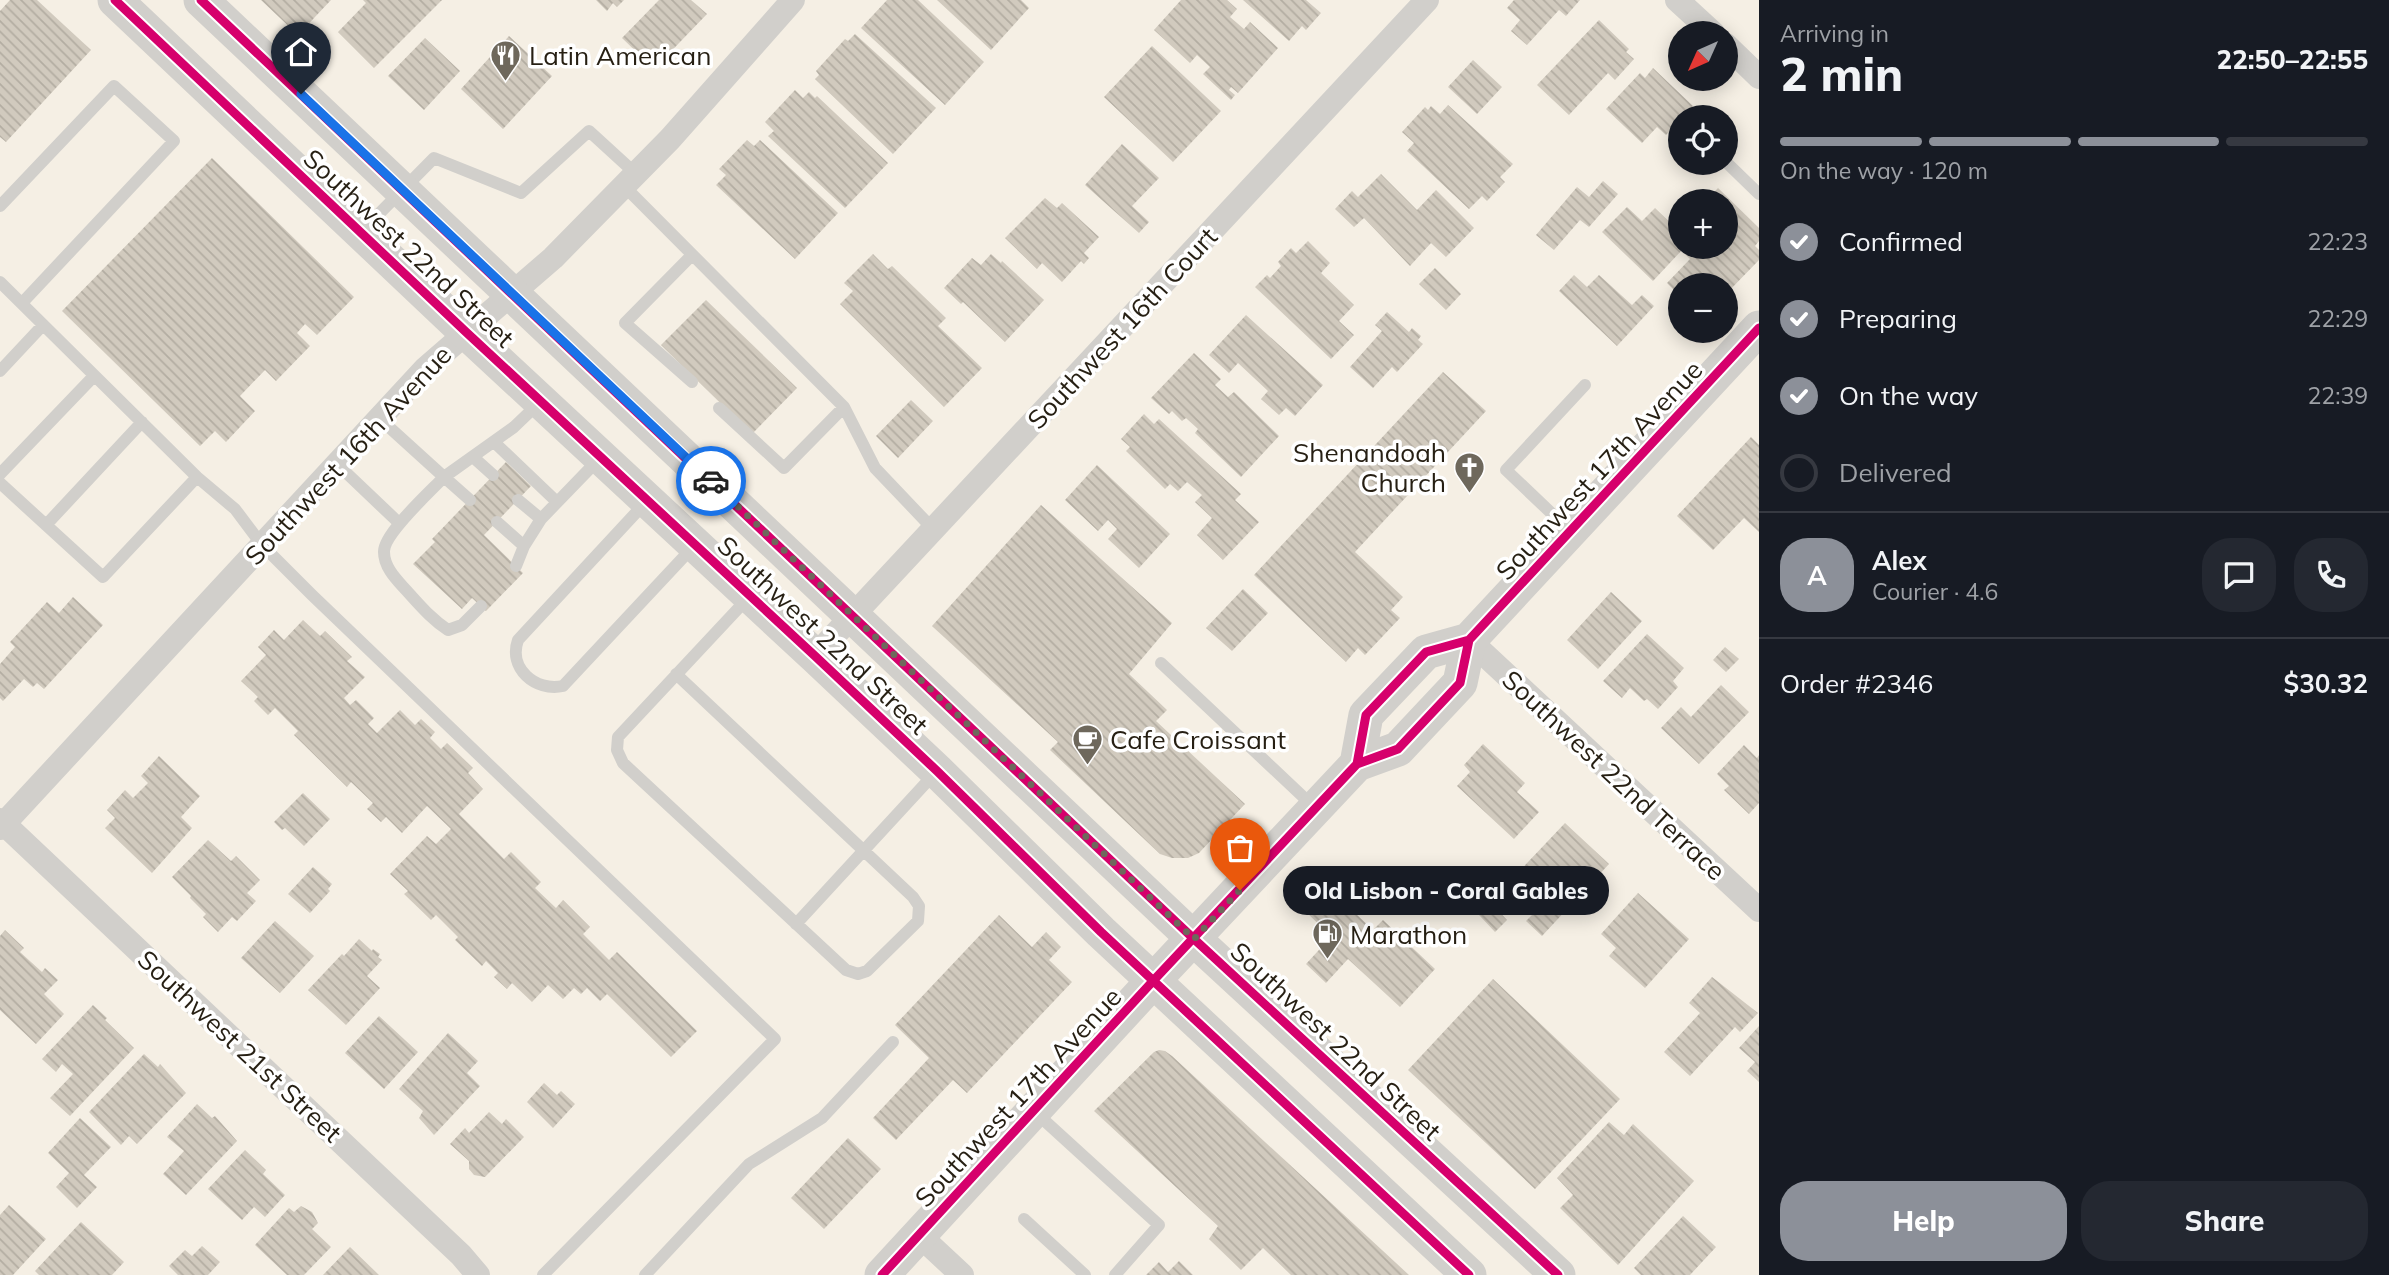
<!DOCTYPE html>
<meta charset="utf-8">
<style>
:root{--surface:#171b24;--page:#242831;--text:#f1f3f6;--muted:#9ea1a6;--line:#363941;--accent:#8c9099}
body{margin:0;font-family:Mulish,sans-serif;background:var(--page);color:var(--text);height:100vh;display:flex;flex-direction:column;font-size:26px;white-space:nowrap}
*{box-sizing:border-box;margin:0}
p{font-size:23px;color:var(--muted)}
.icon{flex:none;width:38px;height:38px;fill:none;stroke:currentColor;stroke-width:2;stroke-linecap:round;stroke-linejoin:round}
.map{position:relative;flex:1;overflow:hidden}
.side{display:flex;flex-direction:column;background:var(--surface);width:630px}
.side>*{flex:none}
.needle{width:46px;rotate:225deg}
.buttons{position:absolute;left:1668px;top:21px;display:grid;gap:14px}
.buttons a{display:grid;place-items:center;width:70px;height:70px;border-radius:50%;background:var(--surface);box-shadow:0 4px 18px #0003;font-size:35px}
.pin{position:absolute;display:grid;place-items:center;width:60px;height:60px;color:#fff;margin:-72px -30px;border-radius:50% 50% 50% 0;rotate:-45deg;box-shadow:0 0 7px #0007}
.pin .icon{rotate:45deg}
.courier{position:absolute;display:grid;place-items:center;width:70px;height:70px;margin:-35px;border:5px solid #1a73e8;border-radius:50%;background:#fff;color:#222;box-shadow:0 2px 9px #0007}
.bubble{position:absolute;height:49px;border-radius:24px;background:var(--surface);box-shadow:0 4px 18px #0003;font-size:23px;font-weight:800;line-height:49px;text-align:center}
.summary em{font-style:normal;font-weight:800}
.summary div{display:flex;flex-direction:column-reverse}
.summary{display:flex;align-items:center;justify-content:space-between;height:119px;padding:0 21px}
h1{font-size:46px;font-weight:800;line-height:52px}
.bar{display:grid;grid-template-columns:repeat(4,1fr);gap:10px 7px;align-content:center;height:84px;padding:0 21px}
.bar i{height:9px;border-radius:5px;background:var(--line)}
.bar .on{background:var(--accent)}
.bar p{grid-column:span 4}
.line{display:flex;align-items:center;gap:18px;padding:0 21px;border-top:2px solid var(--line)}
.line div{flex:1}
.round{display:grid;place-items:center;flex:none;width:74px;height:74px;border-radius:28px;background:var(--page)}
ol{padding:0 21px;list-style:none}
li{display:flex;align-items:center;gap:21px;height:77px}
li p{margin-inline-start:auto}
li .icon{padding:7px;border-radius:50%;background:var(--accent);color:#fff;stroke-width:4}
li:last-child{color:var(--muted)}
li i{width:38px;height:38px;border:4px solid var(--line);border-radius:50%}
.action{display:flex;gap:14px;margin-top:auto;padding:14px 21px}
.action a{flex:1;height:80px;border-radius:28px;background:var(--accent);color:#fff;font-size:28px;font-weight:800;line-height:80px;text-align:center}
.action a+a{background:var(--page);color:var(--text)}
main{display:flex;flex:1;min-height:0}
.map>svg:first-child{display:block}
</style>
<main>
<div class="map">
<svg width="1759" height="1275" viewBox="0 0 1759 1275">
<defs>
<pattern id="building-back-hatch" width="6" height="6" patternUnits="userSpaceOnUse" patternTransform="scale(1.75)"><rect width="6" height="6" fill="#d1cabe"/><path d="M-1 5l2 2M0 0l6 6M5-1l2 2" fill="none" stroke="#b3ada2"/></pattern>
</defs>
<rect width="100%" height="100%" fill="#f5efe4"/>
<path fill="url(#building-back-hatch)" d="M10 0H37L91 50 6 142 0 137V11Z
M261 0H331L298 35Z
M363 0H442L374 68 338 32 366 3Z
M596 0H624L617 7 613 3 607 11Z
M659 0H691L707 14 654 69 622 38Z
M887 0H918L984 62 945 105 861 28Z
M937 0H1021L1029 8 991 50Z
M1181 0H1227L1237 9 1230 17 1244 29 1250 22 1278 48 1238 93 1231 87 1229 90 1235 95 1231 100 1203 74 1210 67 1197 55 1190 63 1154 30Z
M1243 0H1306L1321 13 1306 30 1302 26 1289 41Z
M1514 0H1580L1566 16 1559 10 1527 45 1511 31 1520 20 1507 8Z
M1599 20 1629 49 1626 52 1634 59 1615 80 1608 73 1569 115 1537 85Z
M855 34 936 108 893 154 815 79 819 75 816 71 845 39 848 41Z
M509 36 552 76 503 129 461 89Z
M425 38 460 71 424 110 388 76Z
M1152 46 1221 111 1173 162 1104 97Z
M1473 60 1502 87 1477 114 1448 87Z
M1653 68 1693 106 1683 117H1680V120L1666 135 1657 127 1642 143 1606 109 1640 73 1645 78Z
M795 90 803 98 809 92 815 98 817 96 888 163 845 208 768 136 774 131 765 122Z
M1448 105 1513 164 1500 177 1505 182 1487 201 1482 196 1469 209 1407 151 1414 143 1402 132 1425 107 1428 110 1431 106 1440 114Z
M747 140 754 146 760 140 838 213 795 259 716 185 726 175 719 169Z
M1122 144 1159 178 1132 206 1149 222 1139 233 1085 185Z
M212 158 354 297 317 335 305 324 297 333 310 346 276 381 265 370 240 396 255 411 226 442 215 431 200 446 62 311Z
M1381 174 1417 210 1436 190 1474 228 1446 257 1431 243 1410 266 1364 218 1354 227 1335 209 1352 191 1358 197Z
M1603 181 1618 194 1589 227 1580 220 1554 250 1536 235 1577 187 1589 197Z
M1718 188 1759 228V241L1755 246 1759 250V260L1726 294V285H1680V296L1667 283 1690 259 1683 252 1687 247H1726V201H1706Z
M1045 198 1057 208 1062 203 1099 237 1084 253 1089 258 1084 264 1081 261 1062 282 1042 263 1037 269 1005 238Z
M1627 207 1642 221 1655 208 1679 231 1671 239 1682 250 1653 281 1602 232Z
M1308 241 1330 263 1321 273 1354 305 1339 321 1354 335 1331 359 1255 287 1267 275 1270 278 1281 266 1278 262 1291 248 1296 253Z
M873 254 888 269 892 266 946 318 938 326 982 368 944 407 840 304 853 291 844 283Z
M991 254 1001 263 1002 261 1044 300 1005 342 963 302 961 304 944 288 972 258 981 265Z
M1435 268 1461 294 1446 310 1419 284Z
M1574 275 1587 287 1599 275 1632 305 1642 295 1654 306 1617 346 1559 291Z
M706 300 797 388 752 434 661 345Z
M1387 312 1409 332 1412 328 1421 336 1418 340 1423 344 1397 372 1392 367 1373 388 1350 367 1382 331 1375 325Z
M1246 315 1323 385 1295 416 1286 408 1279 415 1261 399 1268 391 1238 363 1229 373 1209 355Z
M1194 353 1221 379 1215 385 1228 397 1234 392 1279 436 1241 477 1195 433 1198 429 1186 418 1182 421 1172 411 1169 414 1151 398Z
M1443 372 1486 411 1355 552 1403 597 1391 610 1400 618 1365 655 1358 648 1346 662 1254 575Z
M911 400 933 421 898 458 876 436Z
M1144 414 1154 424 1159 419 1241 494 1235 500 1259 522 1223 560 1197 535 1212 518 1195 502 1202 495 1187 482 1178 491 1170 484 1165 489 1126 451 1130 447 1121 439Z
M1751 437 1759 445V532L1744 518 1713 550 1677 516Z
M506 462 531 486 484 535 523 573 486 611 472 598 462 609 413 564 435 542 432 539Z
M1097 465 1170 534 1139 568 1108 539 1117 529 1108 520 1098 531 1065 500Z
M1041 505 1172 623 1129 674 1167 710 1156 721 1245 804 1199 853 1188 858H1172L1160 854 1050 750 1058 742 932 626Z
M1243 589 1268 613 1232 651 1206 628Z
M1611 592 1642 621 1598 669 1567 640Z
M73 597 103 625 44 689 37 683 33 687 24 679 3 701 0 698V664L15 647 10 642 47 602 59 613Z
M303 620 320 636 325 631 352 657 347 661 365 677 344 698 350 705 356 700 374 718 368 724 377 733 400 710 415 725 421 719 435 732 430 738 441 749 447 743 473 768 468 773 483 789 459 814 504 859 511 852 541 882 535 888 556 908 563 900 590 927 583 934 609 960 617 952 697 1031 671 1057 607 994 600 1001 587 988 581 994 574 988 563 999 548 985 532 1002 512 983 507 989 494 977 498 973 486 961 482 966 455 940 458 937 436 915 431 920 404 894 408 891 390 874 427 836 436 844 451 829 427 806 402 833 386 817 381 822 367 809 373 803 351 782 347 787 294 735 298 731 275 708 268 715 254 701 258 697 241 681 266 655 258 647 274 630 284 640Z
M1647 634 1684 668 1673 681 1678 687 1658 709 1647 699 1644 701 1630 688 1622 698 1603 681Z
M1725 647 1739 659 1726 672 1713 660Z
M1721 685 1749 712 1699 764 1661 728 1681 707 1691 717Z
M1483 744 1525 783 1517 792 1539 812 1514 839 1457 786 1470 772 1464 765Z
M1744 745 1757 758 1759 755V803L1749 814 1724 790 1729 786 1717 774Z
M159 756 200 796 181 817 192 828 152 873 105 828 115 818 107 810 125 790 133 798 148 783 141 776Z
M303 793 330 819 304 846 285 828 282 830 274 822Z
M1565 823 1609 864 1542 936 1526 921 1542 905 1513 878Z
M208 840 231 861 236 856 260 880 247 893 256 901 237 921 232 917 218 932 203 917 206 914 190 898 191 896 172 877Z
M313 867 332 884 328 889 330 891 310 913 288 894Z
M1325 892 1349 915 1353 911 1373 930 1383 920 1435 969 1400 1007 1348 959 1326 983 1306 964 1329 939 1327 937 1330 935 1306 912Z
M1638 893 1689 939 1645 988 1609 956 1616 948 1601 934Z
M1492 904 1507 920 1495 932 1479 915Z
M999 915 1032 947 1046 932 1061 947 1049 960 1072 982 967 1093 953 1080 896 1140 873 1118 929 1058 895 1025Z
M275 921 314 956 280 993 241 958Z
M5 930 24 948 20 952 42 972 45 968 58 980 44 994 64 1014 36 1044 0 1010V936Z
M359 939 372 951 373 949 380 954 378 957 382 960 367 976 380 988 346 1025 308 990 342 954 344 956Z
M1712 977 1758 1013 1740 1032 1735 1027 1690 1076 1664 1052 1700 1013 1689 1003Z
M1493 979 1620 1099 1535 1189 1408 1070Z
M93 1005 107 1018 105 1020 134 1048 70 1116 50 1098 73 1074 62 1064 56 1072 42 1059Z
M379 1016 418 1052 384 1089 345 1053Z
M1759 1026V1082L1747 1071 1755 1062 1739 1048Z
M448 1033 478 1061 467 1073 480 1086 434 1135 419 1118 423 1111 399 1089Z
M1159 1050 1165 1051 1172 1056 1409 1275H1291L1263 1248 1241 1270 1209 1239 1218 1226 1094 1111 1154 1052Z
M144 1054 158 1067 160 1064 186 1093 137 1144 129 1136 121 1145 89 1112Z
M544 1083 557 1095 561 1091 575 1104 553 1128 527 1102Z
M197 1104 212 1118 215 1116 237 1141 186 1195 163 1174 184 1151 167 1137Z
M489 1112 502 1124 506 1119 524 1137 485 1177 474 1175 469 1169V1161L450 1144 465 1128 469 1133Z
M80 1118 111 1147 84 1175 97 1187 77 1208 56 1187 69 1173 48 1153Z
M1609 1122 1624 1135 1633 1124 1694 1181 1618 1265 1560 1208 1573 1195 1557 1178Z
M848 1138 881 1169 824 1229 791 1198Z
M245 1150 266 1170 263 1174 285 1195 265 1217 254 1207 242 1220 208 1189Z
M9 1205 46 1239 13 1275H0V1215Z
M301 1206 312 1212 318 1223 312 1229 331 1247 304 1275H287L255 1245 289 1208 294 1212Z
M1683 1216 1716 1247 1690 1275H1641L1634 1268Z
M81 1222 124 1262 112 1275H39L35 1271Z
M202 1246 220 1262 208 1275H178L169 1266 185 1250 192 1256Z
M350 1247 379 1275H323Z
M1179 1261 1193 1275H1146L1159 1262 1168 1272Z"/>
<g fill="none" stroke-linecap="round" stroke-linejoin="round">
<path stroke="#d1cfcb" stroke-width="12" d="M1726 162 1759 194
M624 186 844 407 875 468 934 530
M0 206 114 86 174 141 22 303
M361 232 434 158 521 193 589 131 636 174
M0 282 197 477 235 509 262 545 312 595 775 1039 543 1275
M0 371 43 325
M692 382 625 323 692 255
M719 408 784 468 844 407
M379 418 444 477C431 491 383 534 384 552 384 567 396 579 405 589 419 604 431 619 448 630L462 625 481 606
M494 442 557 502
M473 457 493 475
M337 464 399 523
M0 474 94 376
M0 483 103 577 197 477
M470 500 444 477 514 427 538 404
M645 503 518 640C508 668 535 692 563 686L693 547
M541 519 599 459
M497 522 524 546 541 519 518 500
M46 525 142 422
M1568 529 1506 470 1585 385
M516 566 524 546
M1161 663 1315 808
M676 674 913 897 919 906 918 921 867 971 858 974 846 970 623 763 617 750 618 737 748 598
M796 924 936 772
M1035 1112 1159 1225 1115 1275
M1024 1219 1085 1275
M645 1275 749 1164 822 1118 893 1042"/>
<path stroke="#d1cfcb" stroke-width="24" d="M1677 0 1713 33
M1726 45 1759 77
M1469 640 1759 910
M815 656 1427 0
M0 820 426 1222 461 1255 478 1275
M0 828 426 368 553 258 670 139 793 0
M919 1235 962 1275"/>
<path stroke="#d1cfcb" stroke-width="35" d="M115 0 466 332 815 656 937 771 1101 932 1469 1275
M201 0 1194 939 1558 1275
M1357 764 1366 715 1426 652 1469 640
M882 1275 1153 981 1357 764 1398 749 1460 683 1469 640 1759 328"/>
<defs>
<path id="cycleway" d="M115 0 466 332 815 656 937 771 1101 932 1469 1275
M201 0 1194 939 1558 1275
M1357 764 1366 715 1426 652 1469 640
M882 1275 1153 981 1357 764 1398 749 1460 683 1469 640 1759 328"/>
</defs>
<use href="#cycleway" stroke="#fff" stroke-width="13"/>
<use href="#cycleway" stroke="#d6006c" stroke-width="9"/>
</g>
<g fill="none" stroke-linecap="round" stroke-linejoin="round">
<path stroke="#6e685c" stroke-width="7" stroke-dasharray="0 12.6" d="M711 481 1194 939 1240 890"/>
<path stroke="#1a73e8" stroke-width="9" d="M301 94 711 481"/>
</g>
<defs>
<symbol id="restaurant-pin" viewBox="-11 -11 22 30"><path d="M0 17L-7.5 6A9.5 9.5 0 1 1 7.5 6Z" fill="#6e685c" stroke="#fff"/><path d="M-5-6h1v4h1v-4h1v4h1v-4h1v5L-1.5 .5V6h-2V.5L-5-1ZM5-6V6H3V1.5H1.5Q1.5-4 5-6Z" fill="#fff"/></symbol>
<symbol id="church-pin" viewBox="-11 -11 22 30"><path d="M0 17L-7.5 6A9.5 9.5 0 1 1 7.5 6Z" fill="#6e685c" stroke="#fff"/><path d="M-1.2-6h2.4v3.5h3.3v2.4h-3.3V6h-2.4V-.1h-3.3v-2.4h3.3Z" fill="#fff"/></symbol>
<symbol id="cafe-pin" viewBox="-11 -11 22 30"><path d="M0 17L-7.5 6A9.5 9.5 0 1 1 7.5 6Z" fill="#6e685c" stroke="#fff"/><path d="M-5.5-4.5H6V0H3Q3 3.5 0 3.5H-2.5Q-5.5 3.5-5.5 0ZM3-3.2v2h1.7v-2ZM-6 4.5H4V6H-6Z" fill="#fff"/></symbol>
<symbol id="fuel-pin" viewBox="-11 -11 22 30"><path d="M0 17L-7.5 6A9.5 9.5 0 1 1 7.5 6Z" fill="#6e685c" stroke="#fff"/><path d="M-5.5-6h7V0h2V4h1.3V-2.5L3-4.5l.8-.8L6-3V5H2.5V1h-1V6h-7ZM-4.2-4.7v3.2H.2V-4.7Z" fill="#fff"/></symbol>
</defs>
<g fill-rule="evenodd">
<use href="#restaurant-pin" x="488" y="38" width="35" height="47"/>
<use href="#church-pin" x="1452" y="450" width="35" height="47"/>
<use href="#cafe-pin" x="1070" y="722" width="35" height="47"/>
<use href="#fuel-pin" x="1310" y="916" width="35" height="47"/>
</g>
<g text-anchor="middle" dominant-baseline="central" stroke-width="7" stroke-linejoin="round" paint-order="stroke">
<g font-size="26" fill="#261f13" stroke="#fff" text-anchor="start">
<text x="529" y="55">Latin American</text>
<text x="1446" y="452" text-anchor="end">Shenandoah<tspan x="1446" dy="30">Church</tspan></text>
<text x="1110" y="739">Cafe Croissant</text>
<text x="1350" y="934">Marathon</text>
</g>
<g font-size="26" fill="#261f13" stroke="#fff">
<text transform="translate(409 248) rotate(43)">Southwest 22nd Street</text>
<text transform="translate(1122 328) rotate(-47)">Southwest 16th Court</text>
<text transform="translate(348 455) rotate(-47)">Southwest 16th Avenue</text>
<text transform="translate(1599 470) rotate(-47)">Southwest 17th Avenue</text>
<text transform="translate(823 635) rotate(43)">Southwest 22nd Street</text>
<text transform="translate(1614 775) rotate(43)">Southwest 22nd Terrace</text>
<text transform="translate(1336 1041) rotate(43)">Southwest 22nd Street</text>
<text transform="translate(240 1046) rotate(43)">Southwest 21st Street</text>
<text transform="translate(1018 1097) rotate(-47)">Southwest 17th Avenue</text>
</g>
</g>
</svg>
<div class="buttons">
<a><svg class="needle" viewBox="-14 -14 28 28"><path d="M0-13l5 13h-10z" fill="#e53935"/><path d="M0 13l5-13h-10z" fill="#9ea1a6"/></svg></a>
<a><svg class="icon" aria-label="locate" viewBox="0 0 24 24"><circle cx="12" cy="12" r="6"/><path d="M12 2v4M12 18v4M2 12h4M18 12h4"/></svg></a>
<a>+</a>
<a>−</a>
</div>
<div class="pin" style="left:1240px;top:890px;background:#ea580c"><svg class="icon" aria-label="bag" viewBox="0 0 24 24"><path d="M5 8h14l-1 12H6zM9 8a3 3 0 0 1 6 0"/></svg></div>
<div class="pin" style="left:301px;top:94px;background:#1f2937"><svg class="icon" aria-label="home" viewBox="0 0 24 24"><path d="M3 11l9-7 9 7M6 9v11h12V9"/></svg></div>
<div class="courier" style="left:711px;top:481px"><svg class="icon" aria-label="car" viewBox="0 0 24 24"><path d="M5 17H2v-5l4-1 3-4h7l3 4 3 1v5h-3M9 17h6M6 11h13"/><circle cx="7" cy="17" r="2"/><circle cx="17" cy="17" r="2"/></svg></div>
<div class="bubble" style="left:1283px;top:866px;width:326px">Old Lisbon - Coral Gables</div>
</div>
<section class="side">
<div class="summary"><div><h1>2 min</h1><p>Arriving in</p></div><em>22:50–22:55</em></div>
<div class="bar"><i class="on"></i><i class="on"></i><i class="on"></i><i></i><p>On the way · 120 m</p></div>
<ol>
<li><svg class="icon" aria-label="check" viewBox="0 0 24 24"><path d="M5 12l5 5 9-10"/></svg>Confirmed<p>22:23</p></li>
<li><svg class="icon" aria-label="check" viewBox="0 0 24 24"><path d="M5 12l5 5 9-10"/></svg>Preparing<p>22:29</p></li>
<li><svg class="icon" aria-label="check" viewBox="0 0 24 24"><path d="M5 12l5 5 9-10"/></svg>On the way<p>22:39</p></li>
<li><i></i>Delivered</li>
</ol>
<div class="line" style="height:126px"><b class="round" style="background:var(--accent);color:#fff">A</b><div><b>Alex</b><p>Courier · 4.6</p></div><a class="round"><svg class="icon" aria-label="chat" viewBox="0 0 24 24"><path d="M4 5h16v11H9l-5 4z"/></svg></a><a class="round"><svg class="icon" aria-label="phone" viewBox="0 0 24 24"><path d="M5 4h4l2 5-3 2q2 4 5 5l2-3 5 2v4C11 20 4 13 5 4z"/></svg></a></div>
<div class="line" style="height:91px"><div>Order #2346</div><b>$30.32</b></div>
<div class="action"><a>Help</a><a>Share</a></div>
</section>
</main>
